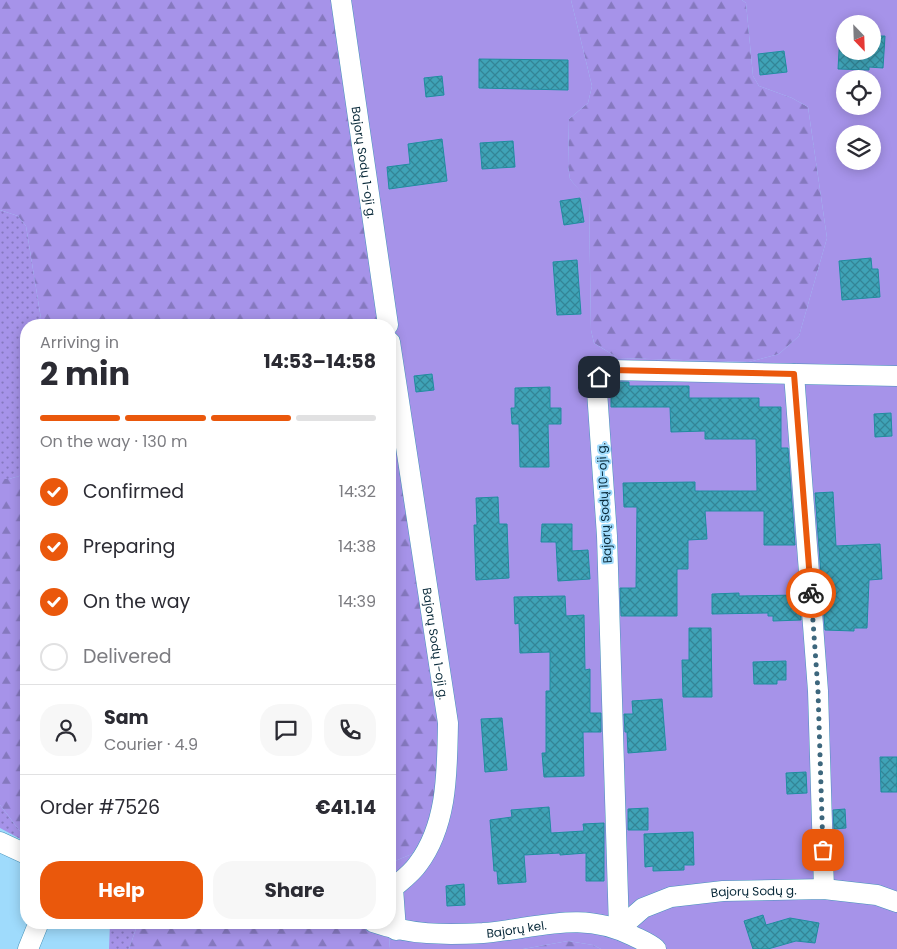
<!DOCTYPE html>
<meta charset="utf-8">
<style>
:root{--surface:#fff;--page:#f7f7f7;--text:#2b2b33;--muted:#7c7c81;--line:#e1e1e2;--accent:#ea580c}
body{margin:0;font-family:Poppins,sans-serif;background:var(--page);color:var(--text);height:100vh;display:flex;flex-direction:column;font-size:19px;white-space:nowrap}
*{box-sizing:border-box;margin:0}
p{font-size:16px;color:var(--muted)}
.icon{flex:none;width:28px;height:28px;fill:none;stroke:currentColor;stroke-width:2;stroke-linecap:round;stroke-linejoin:round}
.map{position:relative;flex:1;overflow:hidden}
.panel{position:absolute;left:20px;top:319px;width:376px;height:610px;display:flex;flex-direction:column;background:var(--surface);border-radius:20px;box-shadow:0 2px 12px #0003}
.panel>*{flex:none}
.needle{width:32px;rotate:157deg}
.fabs{position:absolute;left:836px;top:15px;display:grid;gap:10px}
.fabs a{display:grid;place-items:center;width:45px;height:45px;border-radius:50%;background:var(--surface);box-shadow:0 2px 12px #0003;font-size:25px}
.pin{position:absolute;display:grid;place-items:center;width:42px;height:42px;color:#fff;margin:-21px;border-radius:10px;box-shadow:0 2px 8px #0006}
.courier{position:absolute;display:grid;place-items:center;width:50px;height:50px;margin:-25px;border:4px solid #ea580c;border-radius:50%;background:#fff;color:#222;box-shadow:0 1px 6px #0007}
.headline em{font-style:normal;font-weight:700}
.headline div{display:flex;flex-direction:column-reverse}
.headline{display:flex;align-items:center;justify-content:space-between;height:85px;padding:0 20px}
h1{font-size:32px;font-weight:700;line-height:38px}
.bar{display:grid;grid-template-columns:repeat(4,1fr);gap:8px 5px;align-content:center;height:60px;padding:0 20px}
.bar i{height:6px;border-radius:4px;background:var(--line)}
.bar .active{background:var(--accent)}
.bar p{grid-column:span 4}
.line{display:flex;align-items:center;gap:12px;padding:0 20px;border-top:1px solid var(--line)}
.line div{flex:1}
.round{display:grid;place-items:center;flex:none;width:52px;height:52px;border-radius:20px;background:var(--page)}
ol{padding:0 20px;list-style:none}
li{display:flex;align-items:center;gap:15px;height:55px}
li p{margin-inline-start:auto}
li .icon{padding:5px;border-radius:50%;background:var(--accent);color:#fff;stroke-width:4}
li:last-child{color:var(--muted)}
li i{width:28px;height:28px;border:2px solid var(--line);border-radius:50%}
.button{display:flex;gap:10px;margin-top:auto;padding:10px 20px}
.button a{flex:1;height:58px;border-radius:20px;background:var(--accent);color:#fff;font-size:20px;font-weight:700;line-height:58px;text-align:center}
.button a+a{background:var(--page);color:var(--text)}
.map>svg:first-child{display:block}
</style>
<div class="map">
<svg width="897" height="949" viewBox="0 0 897 949">
<defs>
<pattern id="grass-dots" width="8" height="8" patternUnits="userSpaceOnUse" patternTransform="scale(1.25)"><rect width="8" height="8" fill="#a693e9"/><path d="M2 2h.1M6 6h.1" fill="none" stroke="#8578be" stroke-width="1.8" stroke-linecap="round"/></pattern>
<pattern id="forest-firs" width="22" height="20" patternUnits="userSpaceOnUse" patternTransform="scale(1.25)"><rect width="22" height="20" fill="#a693e9"/><path d="M5 1l3.5 6h-7zM16 11l3.5 6h-7z" fill="#8578be"/></pattern>
<pattern id="building-cross-hatch" width="8" height="8" patternUnits="userSpaceOnUse" patternTransform="scale(1.25)"><rect width="8" height="8" fill="#3fa3b7"/><path d="M0 0l8 8M0 8l8-8" fill="none" stroke="#338596"/></pattern>
</defs>
<rect width="100%" height="100%" fill="#9fdbfc"/>
<path fill="url(#grass-dots)" d="M0 210 18 216 26 226 42 325H26V474L9 479H0Z
M0 805 26 839V842L0 828Z
M110 923H138L129 949H109Z"/>
<path fill="url(#forest-firs)" d="M0 0H332L379 325H42L26 226 18 216 0 210Z
M571 0H742L746 3 753 76 759 86 792 98 808 107 827 238 799 336 779 354 749 362 618 358 594 343 591 330 589 202 570 179 568 166 569 119 588 103 592 86Z
M390 397 441 725 440 780 426 834 412 854 390 863Z
M26 474V839L0 805V479H9Z
M138 923H388L390 949H129Z
M568 941 593 945 601 949H523Z"/>
<path fill="#a693e9" fill-rule="evenodd" d="M332 0H571L592 86 588 103 569 119 568 166 570 179 589 201 591 330 594 343 618 358 749 362 779 354 799 336 827 238 808 107 792 98 759 86 753 76 746 3 742 0H897V949H601L593 945 568 941 523 949H390L388 923 390 922V863L412 854 426 834 434 813 441 725 390 325ZM845 24H872V51H845ZM845 79H872V106H845ZM845 134H872V161H845Z"/>
<path fill="url(#building-cross-hatch)" stroke="#208ca0" d="M840 34 845 35V51H872V36H885L883 68 869 67V70L838 69Z
M784 51 787 72 760 75 758 54Z
M479 59 568 60V90L479 88Z
M442 76 444 95 426 97 424 78Z
M442 139 447 181 389 189 387 167 410 164 408 144Z
M513 141 515 167 482 169 480 143Z
M580 198 584 222 564 225 560 201Z
M871 258 872 269H878L880 297 842 300 839 261Z
M577 260 581 314 557 315 553 262Z
M432 374 434 390 416 392 414 376Z
M613 382H629V386H689V398H759V407H781V448H788L795 545H764V511H705L707 539 688 540V569H677V616H621L620 588H636L637 507H624L623 483 695 482V491H757L756 439H705V431L671 432 670 407H611V384Z
M550 387V408H561V424H548L549 467H520L519 424H512L511 408H515V388Z
M891 413 892 436 875 437 874 414Z
M833 492 836 546 880 544 882 579 869 580 867 628H854V631L825 630 815 493Z
M498 497 499 524H507L509 578 476 580 474 525H477L476 498Z
M542 524H572V551L588 550 590 579 558 581 556 542H541Z
M739 593V596L799 595 801 620 773 621V616H768V613L712 614V594Z
M565 596 566 616 584 615 585 670 590 669V713H601V732H583L584 776 544 777 542 753H546V691H550V652L520 653 519 623 515 624 514 597Z
M689 628H711L712 697H683L682 660H689Z
M786 661V680H777V684H754L753 662Z
M662 699 666 750 628 753 627 732H625L624 714H633L632 701Z
M502 718 507 770 485 772 481 719Z
M880 757H897V792H881Z
M806 772 807 793 787 794 786 773Z
M549 807 551 833 584 831 583 824 604 823V881H586V853L560 855V853L524 855 526 882 498 884 497 871H494L490 820 512 817 511 810Z
M648 808V830H628V809Z
M845 809 846 828 834 829 833 810Z
M693 832 694 865H684V870L653 871V866L645 867 644 834Z
M464 884 465 905 447 906 446 886Z
M763 915 766 925 790 918 819 923 815 943 796 941 768 949H753L744 921Z"/>
<g fill="none" stroke-linecap="round" stroke-linejoin="round">
<defs>
<g id="street">
<path id="s1" d="M341 0 388 325"/>
<path id="s2" d="M390 342 448 723C447 771 448 824 418 864 412 873 401 881 393 888L396 930"/>
<path d="M794 374 818 691 824 889"/>
<path d="M0 842 26 854"/>
<path id="s3" d="M373 922C410 935 444 935 483 933 536 929 581 909 633 936 641 940 649 943 656 949"/>
<path d="M619 929 607 536 597 391 599 377 610 370 897 376"/>
<path id="s4" d="M619 929 643 908 671 897 723 891 824 889 877 895 897 902"/>
<path d="M28 949 39 922"/>
</g>
</defs>
<use href="#street" stroke="#4693ba" stroke-width="21"/>
<use href="#street" stroke="#fff" stroke-width="20"/>
</g>
<g fill="none" stroke-linecap="round" stroke-linejoin="round">
<path stroke="#3d677d" stroke-width="5" stroke-dasharray="0 9" d="M811 593 818 691 823 850"/>
<path stroke="#ea580c" stroke-width="6" d="M599 377 610 370 794 374 811 593"/>
</g>
<g text-anchor="middle" dominant-baseline="central" stroke-width="4" stroke-linejoin="round" paint-order="stroke">
<g font-size="12" fill="#082939" stroke="#9fdbfc">
<text stroke="none"><textPath href="#s1" startOffset="164">Bajorų Sodų 1-oji g.</textPath></text>
<text transform="translate(604 503) rotate(-93)">Bajorų Sodų 10-oji g.</text>
<text stroke="none"><textPath href="#s2" startOffset="305">Bajorų Sodų 1-oji g.</textPath></text>
<text stroke="none"><textPath href="#s4" startOffset="145">Bajorų Sodų g.</textPath></text>
<text stroke="none"><textPath href="#s3" startOffset="145">Bajorų kel.</textPath></text>
</g>
</g>
</svg>
<div class="fabs">
<a><svg class="needle" viewBox="-14 -14 28 28"><path d="M0-13l5 13h-10z" fill="#e53935"/><path d="M0 13l5-13h-10z" fill="#7c7c81"/></svg></a>
<a><svg class="icon" aria-label="locate" viewBox="0 0 24 24"><circle cx="12" cy="12" r="6"/><path d="M12 2v4M12 18v4M2 12h4M18 12h4"/></svg></a>
<a><svg class="icon" aria-label="layers" viewBox="0 0 24 24"><path d="M12 4l9 5-9 5-9-5zM3 14l9 5 9-5"/></svg></a>
</div>
<div class="pin" style="left:823px;top:850px;background:#ea580c"><svg class="icon" aria-label="bag" viewBox="0 0 24 24"><path d="M5 8h14l-1 12H6zM9 8a3 3 0 0 1 6 0"/></svg></div>
<div class="pin" style="left:599px;top:377px;background:#1f2937"><svg class="icon" aria-label="home" viewBox="0 0 24 24"><path d="M3 11l9-7 9 7M6 9v11h12V9"/></svg></div>
<div class="courier" style="left:811px;top:593px"><svg class="icon" aria-label="bike" viewBox="0 0 24 24"><circle cx="6" cy="16" r="4"/><circle cx="18" cy="16" r="4"/><path d="M6 16l4-8h5l3 8M10 8l3 8H6M13 5h3"/></svg></div>
<section class="panel">
<div class="headline"><div><h1>2 min</h1><p>Arriving in</p></div><em>14:53–14:58</em></div>
<div class="bar"><i class="active"></i><i class="active"></i><i class="active"></i><i></i><p>On the way · 130 m</p></div>
<ol>
<li><svg class="icon" aria-label="check" viewBox="0 0 24 24"><path d="M5 12l5 5 9-10"/></svg>Confirmed<p>14:32</p></li>
<li><svg class="icon" aria-label="check" viewBox="0 0 24 24"><path d="M5 12l5 5 9-10"/></svg>Preparing<p>14:38</p></li>
<li><svg class="icon" aria-label="check" viewBox="0 0 24 24"><path d="M5 12l5 5 9-10"/></svg>On the way<p>14:39</p></li>
<li><i></i>Delivered</li>
</ol>
<div class="line" style="height:90px"><a class="round"><svg class="icon" aria-label="person" viewBox="0 0 24 24"><circle cx="12" cy="8" r="4"/><path d="M4 21q1-7 8-7t8 7"/></svg></a><div><b>Sam</b><p>Courier · 4.9</p></div><a class="round"><svg class="icon" aria-label="chat" viewBox="0 0 24 24"><path d="M4 5h16v11H9l-5 4z"/></svg></a><a class="round"><svg class="icon" aria-label="phone" viewBox="0 0 24 24"><path d="M5 4h4l2 5-3 2q2 4 5 5l2-3 5 2v4C11 20 4 13 5 4z"/></svg></a></div>
<div class="line" style="height:65px"><div>Order #7526</div><b>€41.14</b></div>
<div class="button"><a>Help</a><a>Share</a></div>
</section>
</div>
